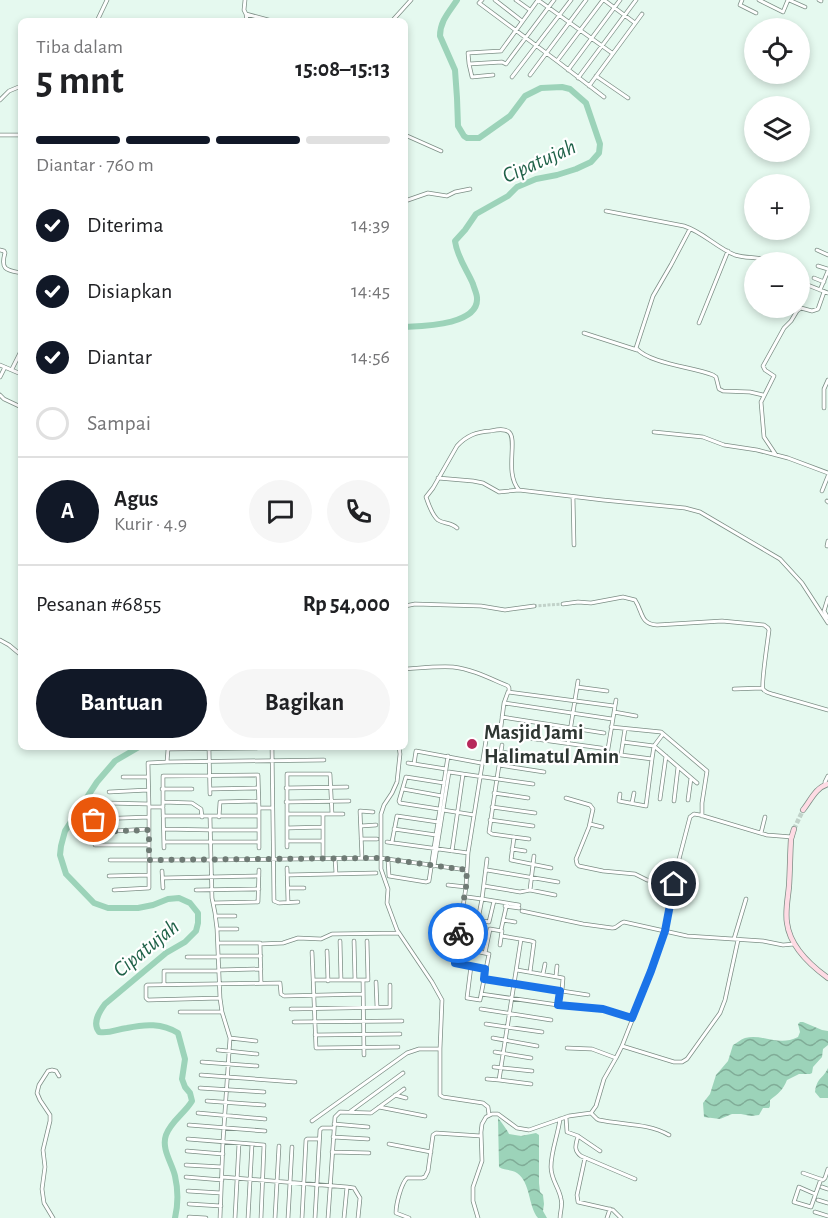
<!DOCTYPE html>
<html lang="id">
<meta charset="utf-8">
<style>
:root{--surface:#fff;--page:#f6f6f6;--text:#202124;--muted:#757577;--line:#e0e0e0;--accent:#111827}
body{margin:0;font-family:"Alegreya Sans",sans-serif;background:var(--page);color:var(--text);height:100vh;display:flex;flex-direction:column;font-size:22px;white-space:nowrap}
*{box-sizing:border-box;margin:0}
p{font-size:20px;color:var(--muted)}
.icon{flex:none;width:33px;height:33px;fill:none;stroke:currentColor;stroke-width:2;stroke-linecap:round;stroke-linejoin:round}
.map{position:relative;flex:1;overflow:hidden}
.sheet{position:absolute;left:18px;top:18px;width:390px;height:732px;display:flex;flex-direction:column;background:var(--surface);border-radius:9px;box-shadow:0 3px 9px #0003}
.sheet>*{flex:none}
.buttons{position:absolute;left:744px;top:18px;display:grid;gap:12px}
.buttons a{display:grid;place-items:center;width:66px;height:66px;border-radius:50%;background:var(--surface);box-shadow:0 3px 9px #0003;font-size:30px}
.pin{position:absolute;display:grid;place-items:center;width:51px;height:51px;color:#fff;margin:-26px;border:3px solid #fff;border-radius:50%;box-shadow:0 2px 6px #0007}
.courier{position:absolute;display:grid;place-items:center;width:60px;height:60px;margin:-30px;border:4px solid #1a73e8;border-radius:50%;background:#fff;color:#222;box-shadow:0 2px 8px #0007}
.overview em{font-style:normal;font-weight:600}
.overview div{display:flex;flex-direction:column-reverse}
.overview{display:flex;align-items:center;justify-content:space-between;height:102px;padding:0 18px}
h1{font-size:39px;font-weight:600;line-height:45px}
.bar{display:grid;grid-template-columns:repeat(4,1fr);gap:9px 6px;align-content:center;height:72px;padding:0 18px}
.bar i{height:8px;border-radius:4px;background:var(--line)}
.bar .on{background:var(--accent)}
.bar p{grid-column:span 4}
.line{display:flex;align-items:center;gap:15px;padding:0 18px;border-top:2px solid var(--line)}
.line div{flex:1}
.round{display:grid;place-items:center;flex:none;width:63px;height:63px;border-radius:32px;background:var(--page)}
ol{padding:0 18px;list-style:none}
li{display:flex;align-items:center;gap:18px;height:66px}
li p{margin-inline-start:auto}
li .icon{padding:6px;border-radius:50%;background:var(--accent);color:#fff;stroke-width:4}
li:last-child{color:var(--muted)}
li i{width:33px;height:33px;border:3px solid var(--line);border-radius:50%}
.button{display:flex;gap:12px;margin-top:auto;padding:12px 18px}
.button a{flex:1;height:69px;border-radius:36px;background:var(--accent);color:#fff;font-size:24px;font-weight:600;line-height:69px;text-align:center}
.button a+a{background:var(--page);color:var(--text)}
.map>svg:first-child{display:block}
</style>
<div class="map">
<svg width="828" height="1218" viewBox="0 0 828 1218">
<defs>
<pattern id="water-waves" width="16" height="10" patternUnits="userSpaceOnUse" patternTransform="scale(1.5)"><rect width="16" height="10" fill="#9cd3b9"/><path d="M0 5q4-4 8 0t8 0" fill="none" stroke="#80ac97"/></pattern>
</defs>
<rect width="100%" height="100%" fill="#e5f9ef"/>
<path fill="url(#water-waves)" d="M800 1022H803L822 1030 828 1031V1045L823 1049 822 1057 813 1067 812 1073 810 1074H799L787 1080C783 1090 778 1094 770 1100V1106L769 1108H763L759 1115 751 1116 741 1114H732L720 1119 704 1117 703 1103 710 1094 716 1075 728 1061 733 1045C737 1043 741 1039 745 1038 762 1033 778 1047 798 1037L800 1032 798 1024Z
M828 1068V1098H820L815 1092C817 1077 823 1079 828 1068Z
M498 1118C500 1120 508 1131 509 1134L521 1136 536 1133 539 1135V1183L540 1192 543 1195 544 1204 543 1211 547 1218H538C528 1206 531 1183 517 1173 511 1169 505 1171 499 1167Z"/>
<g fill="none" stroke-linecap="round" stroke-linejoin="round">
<path stroke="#9cd3b9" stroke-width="6" d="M405 327C423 326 479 325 477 298 477 294 474 288 473 284 467 270 457 257 455 241L465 230 476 214 508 196 517 187 536 179 557 175 576 169 591 162 599 153 600 144 586 103 570 89 562 87 541 88 525 96 510 116 479 138H467L464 136 458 126 457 98 455 70 440 36C440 21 449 12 457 0
M139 747 115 761 97 782 65 831 61 846 60 855 66 874 94 903 108 908H138L153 905 168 899 179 898 190 903 198 913V923L196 931 185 942 166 953 105 1004C99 1012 92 1023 99 1032 110 1034 117 1029 127 1028 145 1024 162 1023 178 1033L185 1059 182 1079 185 1087 190 1093 192 1101C185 1113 171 1121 166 1135 161 1149 172 1163 175 1176 178 1189 178 1205 175 1218"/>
<path stroke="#c1d2c9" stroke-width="3" stroke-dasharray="3 1.5" stroke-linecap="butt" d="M534 606 563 604"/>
<path stroke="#c1d2c9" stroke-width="4.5" stroke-dasharray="4.5 2" stroke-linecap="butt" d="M794 829 803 810"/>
<defs>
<path id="street" d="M245 0 244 10 246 14 272 21
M482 0 479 3 557 61 604 97
M495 0 522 21
M516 0 530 10
M538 0 501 51 468 53 469 64 502 62 506 64 554 0
M538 0 612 53
M604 0 635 23
M742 0 740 5 756 13
M759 0 783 12 788 0
M789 0 805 7
M819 0 821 1
M246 14 247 21
M97 21 107 0
M392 21 411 0
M557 61 603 0
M469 64 472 77 493 75
M568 70 620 0
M530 75 586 0
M596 76 628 98
M512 77 571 0
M578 78 636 0
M589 86 642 14
M0 100 9 91 21 86
M0 135H21
M405 135 441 151
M405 201 428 193 447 196 455 192 470 189
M606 211 684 226C703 232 717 248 735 255 747 259 761 256 773 262
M690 229 671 265 653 296 636 348C650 364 693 367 713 375L716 377 719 389 723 391 750 392 763 395
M0 250 4 251 5 253C0 270 7 270 21 273
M817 250 828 255
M818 266 828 269
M814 278 824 282
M800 282 828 293
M820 290 828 271
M699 323 728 251
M584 333 637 350
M0 365 21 374
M12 369 21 351
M0 377 5 367
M0 395 4 399 21 407
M824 408V389L828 380
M654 432 703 437 724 445 757 450 788 458 828 473
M776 455 764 437 761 402 774 376 765 370 763 366 784 328 791 321 797 311 801 308 812 311 818 309 824 292
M438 478 473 481 483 483 499 492 519 490
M822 491 828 476
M573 497 574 545
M827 501 828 502
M457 528C451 522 444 524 438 520 432 515 428 503 426 497L433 488 457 446C467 435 477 432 490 431 496 430 504 428 509 432 518 440 504 473 519 490L603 500 685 508 700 512 780 559 802 583 828 623
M827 546 828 541
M828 598 824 611 828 618
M563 604 578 602 591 603 623 597 635 600C643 612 640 624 657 625L722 621 764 625 768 628 769 630C768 639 761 684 763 689 765 692 769 693 772 694L828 710
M405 606 415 604 481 606 505 610 534 606
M0 640 9 645 21 655
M405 669C421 668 437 666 453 667 472 669 491 679 508 686L509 688V692
M577 687 607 691
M734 689 762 688
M504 703 612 719
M614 712 636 716
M502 717 604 733
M611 727 661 732 707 771 702 803V816
M500 734 504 703 508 692 614 706
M623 742 654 746 697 783
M568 744 578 681
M502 745 489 832 492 834 529 839
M272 747 274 901 279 903 298 902
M285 747H292
M399 747 400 754 397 782 392 793 384 805 381 814V869L388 889 387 903 397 930 432 982 442 1000 440 1049V1095L443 1097 483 1103 488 1107 489 1115
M257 748 168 749 167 762 324 760
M209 749 210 794
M501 752 546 758
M652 759 654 746 663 734
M594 760 616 763
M606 761 608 749
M167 762 148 763 149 807H163V776L256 775H258L259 808H272
M408 763 446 769
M414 764 416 751 481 763
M499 765 544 772
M123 777H148
M825 784V782L828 776
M286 788 347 787
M162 789H192
M210 789 258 788
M403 789 442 796
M109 792 148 790
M494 793 528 798
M620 794 619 801 646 806 652 759 621 755 625 729
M566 798 590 805 593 809 589 827 576 859 577 864 579 866 603 871 635 874 647 880 674 884
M660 799 666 756
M688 800 691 778
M674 801 678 767
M163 802 192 803 201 809 202 817
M286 802 349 801
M108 803 149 804
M632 803 634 793
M149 807V829
M492 807 535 813
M163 808 164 848
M259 808V848
M439 809 400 803 399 801 406 777 444 783
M443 810 474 815
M287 814H343
M323 815V858
M163 816H258
M219 817 220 802 259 801
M490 820 533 826
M590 824 602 827
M361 826 376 825
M287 828 323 827
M164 829 211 830H259
M394 829 436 835
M761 833 765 817
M514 837 511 860 551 868
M361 839H377
M287 841H323
M164 842H259
M387 842 468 853
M392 842 397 816 438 822
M95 845H149V888L114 890
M149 845V829L96 832 94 831V820L96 819 149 817
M287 847V774H330L332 814
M512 849 525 851
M452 851 463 774
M335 858 336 874
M362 858 360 811 373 812
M110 860H211L210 817
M388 860 389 876 426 882 429 881 448 756
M434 866 449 772 533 784
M287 868 288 902
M487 870 558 882
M162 871 163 888
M287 875 376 873
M109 876 149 875
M163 878 259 876
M448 885 466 887
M484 886 520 892 530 890 555 895
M288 888H304
M196 890 259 889
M530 890 534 856
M467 897 482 899 487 859
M213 903 258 902 259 870
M505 906 519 908
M445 910 443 932 458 935
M522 911 583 924 612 928C617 929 619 923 624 922L687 936 763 941 783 945 794 944
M216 916H235
M477 920 489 922 494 901
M503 920 515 922
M217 929H237
M501 930 507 903
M502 936 531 941 534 942 530 972
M521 939 499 1080 531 1084
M734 939 746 899
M340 941 341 980
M354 941 355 980
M218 943H260L261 983
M260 944 283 943 298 938 321 939 332 934 399 933
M456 947 489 954 480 1000 467 998 471 966
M472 950 482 899 519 905
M327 951 328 981
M312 952 316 1048 398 1047
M485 953 490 929 502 931 500 945
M218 956H261
M187 957H218
M485 969 456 964 455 960 466 887 468 853 487 734 492 733 608 749 616 700
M219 970 261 969
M517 970 563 978 562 991
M543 974 545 964
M556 976 557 966
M484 979 588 995
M313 980H368L367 941
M363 980 364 1055
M376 982 377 1007
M164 984V971H219
M481 994 558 1005 603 1009 631 1018
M220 998 148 1000 146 998V986L147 985 280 983 281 994 284 996 363 994
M558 1005 560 991
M291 1009 390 1007V985
M481 1009 551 1020
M180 1012H222
M294 1022 402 1021
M486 1024 542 1032
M315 1035 400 1034
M230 1038 256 1041
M493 1038 537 1046
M622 1046 674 1062H682L687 1059 720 1013 725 1000 738 940
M567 1048 592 1049 616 1058
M218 1050 257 1054
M495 1052 531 1058
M202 1062 257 1066
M494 1067 532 1071
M201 1075 295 1082
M487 1079 499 1080
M200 1088 264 1092
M395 1095 406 1098
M207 1101 264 1105
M379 1107 425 1116
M351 1111 403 1073
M198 1113 265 1119
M591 1113 597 1119 599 1120C623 1125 648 1123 669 1135
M566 1117 567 1132 578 1136 600 1151
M560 1119C558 1135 551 1151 551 1167 551 1180 559 1187 561 1199 563 1205 560 1212 560 1218
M312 1121 407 1053 419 1049H440
M334 1124 368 1127
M189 1125 265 1131
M578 1136C576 1144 573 1150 581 1156L635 1179
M333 1137 368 1139
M188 1139 264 1145 261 1218
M389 1144 431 1152
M187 1151 223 1154
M332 1152 369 1153
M585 1158 577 1195 578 1202 613 1210 621 1218
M186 1165 222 1167
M803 1173 823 1180 825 1178 828 1169
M186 1177 222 1180
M222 1177 347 1187 344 1218
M347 1187 354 1188 360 1198 358 1218
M822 1187 828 1189
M188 1191 221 1193
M815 1194 799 1187 794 1202 811 1207 821 1179
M818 1200 828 1203
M189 1204 221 1206
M815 1212 828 1216
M53 1218 44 1203 42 1189 45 1167 43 1150 50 1121V1115L40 1100 37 1093 39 1085 48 1071 52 1070 56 1071 59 1076
M189 1218V1217L206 1218
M220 1218 223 1141 230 1038 222 1012 220 998 217 929 215 913 212 898 211 860 380 858 467 870
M235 1218 239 1143
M248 1218 252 1144
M275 1218 279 1146
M288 1218 292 1147
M302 1218 306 1140 307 1139H318
M315 1218 320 1130 322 1128H333
M328 1218 335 1117 340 1112 371 1113 404 1089
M409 1218 396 1213C396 1204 401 1184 407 1178H422L425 1177 428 1171 433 1135 436 1133 481 1136
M478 1218 473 1201V1187L482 1161 481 1132 482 1124 486 1117 492 1114H498L517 1128 529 1130 569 1116 591 1113 596 1106 604 1079 616 1058 622 1046 655 962 665 931 678 863 690 817 694 814 700 815 767 835 792 837
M607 1218 610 1209"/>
<path id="secondary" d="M803 810C811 800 815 788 828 784
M794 829 791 839C790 855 790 871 789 886 788 898 785 911 787 923 790 947 810 965 828 978"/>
</defs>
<use href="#street" stroke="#7c8e85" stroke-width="4.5"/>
<use href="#secondary" stroke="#7c8e85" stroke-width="6"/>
<use href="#street" stroke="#fff" stroke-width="3"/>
<use href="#secondary" stroke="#fedbe4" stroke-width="4.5"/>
</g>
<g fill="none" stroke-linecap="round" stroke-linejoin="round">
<path stroke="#6f7b75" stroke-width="6" stroke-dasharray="0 10.8" d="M94 820V831L96 832 149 830V860L380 858 467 870 466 887 458 933"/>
<path stroke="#1a73e8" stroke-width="8" d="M458 933 455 963 485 969 484 979 560 991 558 1005 603 1009 632 1018 651 971 665 931 674 884"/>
</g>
<circle fill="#b7295b" stroke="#fff" stroke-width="2" cx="472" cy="744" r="6"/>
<g text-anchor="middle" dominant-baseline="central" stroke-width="4.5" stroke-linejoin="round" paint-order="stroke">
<g font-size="21" font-weight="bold" fill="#2f3733" stroke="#fff" text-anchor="start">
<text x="484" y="732">Masjid Jami<tspan x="484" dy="24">Halimatul Amin</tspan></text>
</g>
<g font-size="22" font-style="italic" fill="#1f6148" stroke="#fff">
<text transform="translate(539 161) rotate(-24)">Cipatujah</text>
<text transform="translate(146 948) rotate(-39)">Cipatujah</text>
</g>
</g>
</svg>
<div class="buttons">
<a><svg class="icon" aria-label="locate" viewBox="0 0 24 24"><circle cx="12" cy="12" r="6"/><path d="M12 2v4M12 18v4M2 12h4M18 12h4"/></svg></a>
<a><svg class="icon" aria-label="layers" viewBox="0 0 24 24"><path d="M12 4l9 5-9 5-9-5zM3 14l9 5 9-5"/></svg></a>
<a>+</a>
<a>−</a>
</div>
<div class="pin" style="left:94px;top:820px;background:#ea580c"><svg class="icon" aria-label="bag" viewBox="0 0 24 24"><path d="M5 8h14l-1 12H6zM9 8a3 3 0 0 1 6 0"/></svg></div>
<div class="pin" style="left:674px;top:884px;background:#1f2937"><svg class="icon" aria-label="home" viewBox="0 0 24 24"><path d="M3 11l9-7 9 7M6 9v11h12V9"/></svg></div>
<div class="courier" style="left:458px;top:933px"><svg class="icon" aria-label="bike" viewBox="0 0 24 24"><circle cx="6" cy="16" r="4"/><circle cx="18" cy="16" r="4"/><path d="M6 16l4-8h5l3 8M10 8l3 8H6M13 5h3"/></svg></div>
<section class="sheet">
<div class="overview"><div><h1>5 mnt</h1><p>Tiba dalam</p></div><em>15:08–15:13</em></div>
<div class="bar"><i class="on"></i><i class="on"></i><i class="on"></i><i></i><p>Diantar · 760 m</p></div>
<ol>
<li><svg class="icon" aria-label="check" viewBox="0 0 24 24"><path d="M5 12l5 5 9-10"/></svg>Diterima<p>14:39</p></li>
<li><svg class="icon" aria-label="check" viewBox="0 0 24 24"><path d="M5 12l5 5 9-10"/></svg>Disiapkan<p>14:45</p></li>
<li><svg class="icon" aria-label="check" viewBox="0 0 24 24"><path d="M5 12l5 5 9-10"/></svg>Diantar<p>14:56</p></li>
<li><i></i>Sampai</li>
</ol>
<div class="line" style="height:108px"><b class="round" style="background:var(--accent);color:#fff">A</b><div><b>Agus</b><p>Kurir · 4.9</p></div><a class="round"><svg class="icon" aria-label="chat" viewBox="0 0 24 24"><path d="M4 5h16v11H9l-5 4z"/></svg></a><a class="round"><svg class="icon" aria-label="phone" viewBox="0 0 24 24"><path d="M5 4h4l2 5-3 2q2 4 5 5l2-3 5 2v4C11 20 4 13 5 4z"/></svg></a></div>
<div class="line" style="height:78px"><div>Pesanan #6855</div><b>Rp 54,000</b></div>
<div class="button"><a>Bantuan</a><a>Bagikan</a></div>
</section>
</div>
